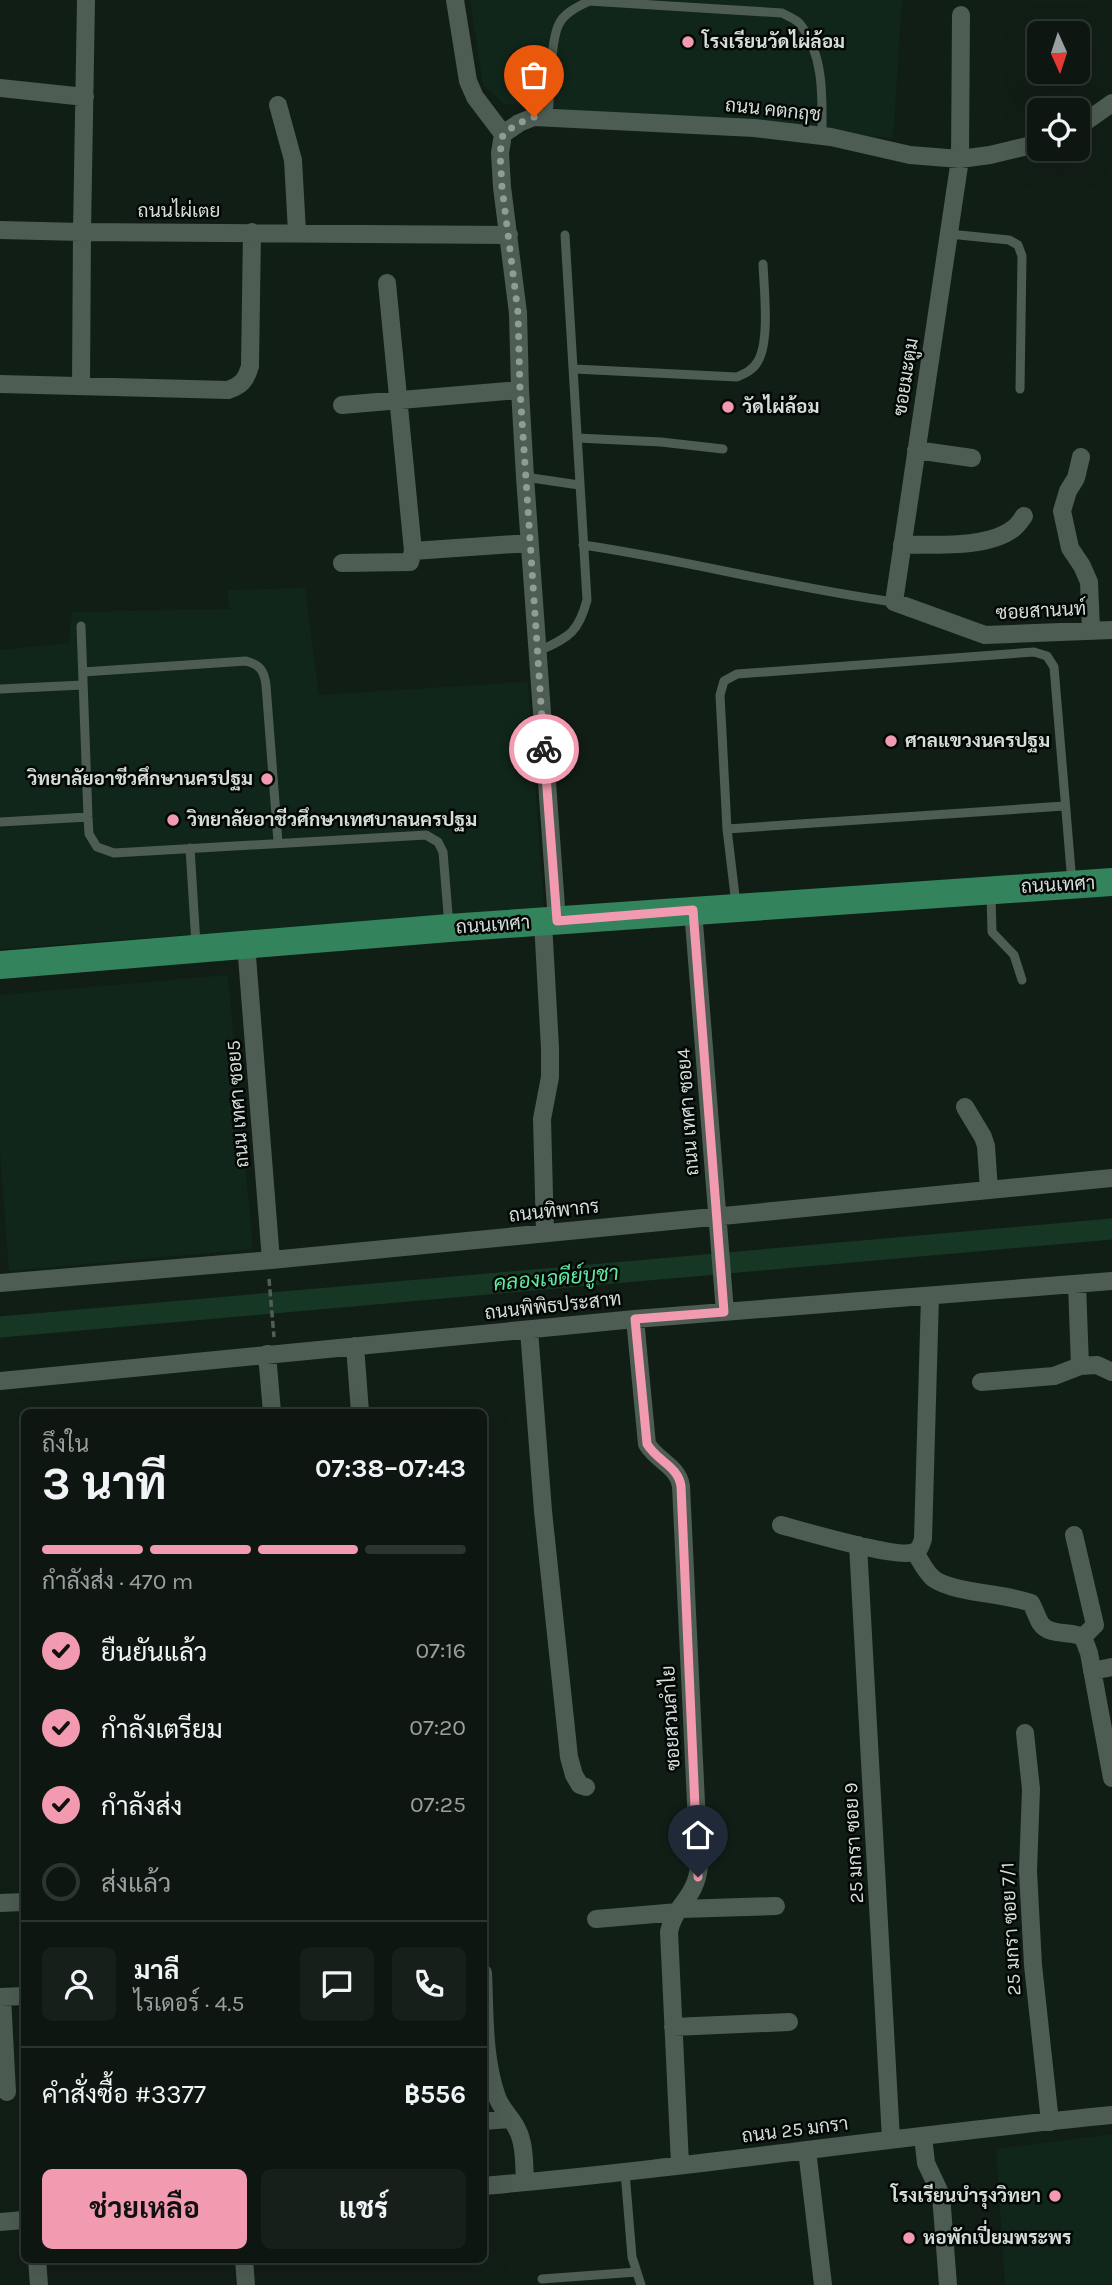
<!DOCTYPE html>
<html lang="th">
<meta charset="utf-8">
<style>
:root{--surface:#0d1610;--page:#161f19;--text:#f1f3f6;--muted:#9a9f9f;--line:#2d3530;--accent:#f29aaf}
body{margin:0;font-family:Karla,Sarabun,sans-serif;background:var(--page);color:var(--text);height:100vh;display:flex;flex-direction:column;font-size:26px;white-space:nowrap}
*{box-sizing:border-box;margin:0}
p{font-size:23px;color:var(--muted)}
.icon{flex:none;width:38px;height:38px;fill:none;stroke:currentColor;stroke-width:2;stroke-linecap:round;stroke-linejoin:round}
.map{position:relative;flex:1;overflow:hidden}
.panel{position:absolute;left:21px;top:1409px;width:466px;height:854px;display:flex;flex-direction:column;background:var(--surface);border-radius:10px;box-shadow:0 7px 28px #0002,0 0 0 2px var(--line)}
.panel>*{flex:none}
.needle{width:46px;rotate:177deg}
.tools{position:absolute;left:1027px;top:21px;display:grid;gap:14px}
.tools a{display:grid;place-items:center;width:63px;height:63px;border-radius:10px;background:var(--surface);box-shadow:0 7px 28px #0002,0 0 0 2px var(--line);font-size:35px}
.pin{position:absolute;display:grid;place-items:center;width:60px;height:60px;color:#fff;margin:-72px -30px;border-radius:50% 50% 50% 0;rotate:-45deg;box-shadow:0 0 7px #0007}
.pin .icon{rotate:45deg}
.courier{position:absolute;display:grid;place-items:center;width:70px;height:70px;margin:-35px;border:5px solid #f29aaf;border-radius:50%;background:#fff;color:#222;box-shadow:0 2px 9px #0007}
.summary em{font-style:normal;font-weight:700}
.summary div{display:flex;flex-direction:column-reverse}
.summary{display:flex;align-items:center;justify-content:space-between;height:119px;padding:0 21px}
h1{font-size:46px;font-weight:700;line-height:52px}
.bar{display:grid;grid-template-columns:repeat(4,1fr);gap:10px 7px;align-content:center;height:84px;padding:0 21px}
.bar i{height:9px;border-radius:5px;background:var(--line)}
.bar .selected{background:var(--accent)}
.bar p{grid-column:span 4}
.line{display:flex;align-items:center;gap:18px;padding:0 21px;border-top:2px solid var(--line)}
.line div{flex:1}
.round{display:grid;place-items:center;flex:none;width:74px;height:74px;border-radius:10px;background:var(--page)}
ol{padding:0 21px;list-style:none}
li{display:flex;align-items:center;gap:21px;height:77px}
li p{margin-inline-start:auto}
li .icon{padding:7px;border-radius:50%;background:var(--accent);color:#111;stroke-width:4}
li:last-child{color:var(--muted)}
li i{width:38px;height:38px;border:4px solid var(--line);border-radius:50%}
.cta{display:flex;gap:14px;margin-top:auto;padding:14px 21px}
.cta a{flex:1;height:80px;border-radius:10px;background:var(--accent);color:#111;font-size:28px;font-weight:700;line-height:80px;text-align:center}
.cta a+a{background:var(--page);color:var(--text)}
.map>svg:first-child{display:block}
</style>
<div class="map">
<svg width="1112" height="2285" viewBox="0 0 1112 2285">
<rect width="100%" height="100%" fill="#111e16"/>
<path fill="#11261a" d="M470 0H902L893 138 504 104 483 85Z
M305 588 319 695 528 682 544 908 0 949V650L69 643 72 612 230 609 227 590Z
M228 975 253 1249 9 1271 0 1151V995Z
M1112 2134V2285H1005L996 2149Z"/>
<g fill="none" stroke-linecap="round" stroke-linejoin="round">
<path stroke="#173725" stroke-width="21" d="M0 1327 1112 1229"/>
<path stroke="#535e57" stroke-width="3.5" stroke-dasharray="7 3.5" stroke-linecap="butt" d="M269 1279 274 1337"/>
<path stroke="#4d5d53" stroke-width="9" d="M548 118C550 97 550 41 559 24 565 12 578 7 589 1L782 13C787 16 796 19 800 24 825 56 822 99 822 136
M949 234 1009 240 1018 245 1022 256 1020 389
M574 369 737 377C746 373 753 370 758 361 770 341 764 288 763 264
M577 438 661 442 723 449
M525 477 579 485
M583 545C687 560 789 588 894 602
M81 626 88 817 89 834 97 847 114 853 426 835 438 842 443 852 449 926
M539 651C568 637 578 634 587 600L565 235
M83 672 246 661C260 665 264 670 266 685L278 842
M0 689 83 685
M0 822 88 817
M727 829 1064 806
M190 848 196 944
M991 894 992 932 1014 955 1022 980
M736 904 727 829 720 695 724 681 737 674 1034 652 1047 656 1054 667 1072 883
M625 2172 632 2257 641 2285
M542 2279 637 2272"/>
<path stroke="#4d5d53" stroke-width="18" d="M86 0 82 232 509 235
M455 0 468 81 475 97 503 134 500 153 502 187 518 313 520 390 525 477 557 921
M961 15 960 159 894 602 985 635 1112 630
M0 88 85 97
M278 105 293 160 297 232
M1078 127 1112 103
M503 134 519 123 534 117 754 128 831 137 910 155 960 159 990 155 1040 143
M0 230 82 232 81 385
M0 384 228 390C242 385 246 380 250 366L252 232
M342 405 520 390
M916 450 972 458
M1081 457 1076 478 1068 491 1062 511 1070 548 1082 566 1089 582 1091 629
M902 545C933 544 989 549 1014 528 1018 525 1021 520 1024 516
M413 551 529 543
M342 563 410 562 413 551 387 283
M693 910 725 1312
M543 922 550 1048V1077L542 1119 545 1233
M246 944 271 1260
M965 1107 983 1137 986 1146 989 1190
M0 1283 271 1260 1112 1178
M635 1319 647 1444C657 1461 678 1466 681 1486L699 1866C696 1899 674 1905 669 1932L680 2164
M529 1330 543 1511 569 1757 574 1775 580 1785 586 1787
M355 1346 360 1412
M267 1354 272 1412
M1080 1366 1097 1365 1112 1372
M0 1381 635 1319 1112 1281
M981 1382 1054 1376 1080 1366 1077 1284
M781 1525C803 1531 898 1559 914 1552 920 1550 921 1545 923 1539L930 1296
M1074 1535 1095 1625 1083 1637
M858 1545 891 2139
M915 1552C920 1560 926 1573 934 1579 954 1593 1004 1593 1031 1603 1035 1610 1037 1618 1041 1624 1049 1636 1071 1631 1083 1637L1089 1653 1112 1778
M1092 1671 1112 1667
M1025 1733 1031 1789 1028 1871 1033 1965 1050 2122
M0 1903 24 1902
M680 1909 776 1906
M596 1919 678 1912
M483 1973C485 2014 483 2058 497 2097 501 2109 512 2118 517 2129 525 2144 524 2165 525 2182
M0 1997 24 1996
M2 1997 7 2092
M673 2027 789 2022
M483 2121 510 2119
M923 2136 926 2163 941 2195 948 2285
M807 2150 823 2285
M483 2186C693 2168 902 2135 1112 2115
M0 2222 24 2220
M37 2259 39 2285
M244 2259 246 2285"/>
<path stroke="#33835d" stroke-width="28" d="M0 965 449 928 1112 882"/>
</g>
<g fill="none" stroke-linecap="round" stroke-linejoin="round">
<path stroke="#909b94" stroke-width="7" stroke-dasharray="0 12.6" d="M534 117 519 123 503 134 500 153 502 187 518 313 520 390 544 749"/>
<path stroke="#f29aaf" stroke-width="9" d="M544 749 557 921 693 910 724 1312 635 1319 647 1444C657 1461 678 1466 681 1486L698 1877"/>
</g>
<g fill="#f29aaf" stroke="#030705" stroke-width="2.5">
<circle cx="688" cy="42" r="7"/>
<circle cx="728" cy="407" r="7"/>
<circle cx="891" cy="741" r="7"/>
<circle cx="267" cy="779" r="7"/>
<circle cx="173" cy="820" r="7"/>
<circle cx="1055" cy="2196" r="7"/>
<circle cx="909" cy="2238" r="7"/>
</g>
<g text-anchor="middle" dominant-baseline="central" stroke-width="5" stroke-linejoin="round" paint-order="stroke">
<g font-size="19" font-weight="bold" fill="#d5ded8" stroke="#030705" text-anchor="start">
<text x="702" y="42">โรงเรียนวัดไผ่ล้อม</text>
<text x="742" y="407">วัดไผ่ล้อม</text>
<text x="905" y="741">ศาลแขวงนครปฐม</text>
<text x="253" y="779" text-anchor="end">วิทยาลัยอาชีวศึกษานครปฐม</text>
<text x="187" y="820">วิทยาลัยอาชีวศึกษาเทศบาลนครปฐม</text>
<text x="1041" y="2196" text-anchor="end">โรงเรียนบำรุงวิทยา</text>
<text x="923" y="2238">หอพักเปี่ยมพระพร</text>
</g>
<g font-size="19" fill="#d5ded8" stroke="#030705">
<text transform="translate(773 110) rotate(6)">ถนน คตกฤช</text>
<text x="179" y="211">ถนนไผ่เตย</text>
<text transform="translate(906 377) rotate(-81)">ซอยมะตูม</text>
<text transform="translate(1041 611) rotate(-3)">ซอยสานนท์</text>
<text transform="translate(1058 885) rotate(-3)">ถนนเทศา</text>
<text transform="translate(493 925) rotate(-4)">ถนนเทศา</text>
<text transform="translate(238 1104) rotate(-94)">ถนน เทศา ซอย5</text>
<text transform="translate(688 1112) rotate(-94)">ถนน เทศา ซอย4</text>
<text transform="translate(554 1211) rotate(-6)">ถนนทิพากร</text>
<text transform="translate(553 1306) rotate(-6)">ถนนพิพิธประสาท</text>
<text transform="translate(671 1718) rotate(-93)">ซอยสวนลำไย</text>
<text transform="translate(854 1843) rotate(-93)">25 มกรา ซอย 9</text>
<text transform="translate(1011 1929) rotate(-93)">25 มกรา ซอย 7/1</text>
<text transform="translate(795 2130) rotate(-7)">ถนน 25 มกรา</text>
</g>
<g font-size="21" font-style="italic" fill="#62eaa2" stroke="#030705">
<text transform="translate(556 1278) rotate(-5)">คลองเจดีย์บูชา</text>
</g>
</g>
</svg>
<div class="tools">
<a><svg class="needle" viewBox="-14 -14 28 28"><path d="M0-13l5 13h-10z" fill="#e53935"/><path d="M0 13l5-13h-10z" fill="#9a9f9f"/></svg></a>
<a><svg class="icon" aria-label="locate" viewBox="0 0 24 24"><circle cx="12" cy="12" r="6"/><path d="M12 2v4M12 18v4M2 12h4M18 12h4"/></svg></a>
</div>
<div class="pin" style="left:534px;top:117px;background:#ea580c"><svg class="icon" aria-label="bag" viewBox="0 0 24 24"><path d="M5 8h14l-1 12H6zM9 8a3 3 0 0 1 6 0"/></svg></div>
<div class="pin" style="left:698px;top:1877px;background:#1f2937"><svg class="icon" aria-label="home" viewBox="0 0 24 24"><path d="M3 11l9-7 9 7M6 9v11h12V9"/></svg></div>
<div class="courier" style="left:544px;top:749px"><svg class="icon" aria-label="bike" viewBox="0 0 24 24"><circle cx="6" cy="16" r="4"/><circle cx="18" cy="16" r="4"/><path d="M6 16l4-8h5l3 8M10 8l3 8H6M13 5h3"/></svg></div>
<section class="panel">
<div class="summary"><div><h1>3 นาที</h1><p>ถึงใน</p></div><em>07:38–07:43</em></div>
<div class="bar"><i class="selected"></i><i class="selected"></i><i class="selected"></i><i></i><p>กำลังส่ง · 470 m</p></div>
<ol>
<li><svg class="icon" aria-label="check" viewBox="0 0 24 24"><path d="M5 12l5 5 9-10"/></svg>ยืนยันแล้ว<p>07:16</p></li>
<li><svg class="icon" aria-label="check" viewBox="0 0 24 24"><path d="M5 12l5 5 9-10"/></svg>กำลังเตรียม<p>07:20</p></li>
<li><svg class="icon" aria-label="check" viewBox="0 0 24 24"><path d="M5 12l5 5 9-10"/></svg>กำลังส่ง<p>07:25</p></li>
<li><i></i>ส่งแล้ว</li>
</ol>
<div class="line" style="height:126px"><a class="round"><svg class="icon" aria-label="person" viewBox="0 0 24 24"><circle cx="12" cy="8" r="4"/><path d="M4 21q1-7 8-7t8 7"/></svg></a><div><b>มาลี</b><p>ไรเดอร์ · 4.5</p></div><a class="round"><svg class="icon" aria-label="chat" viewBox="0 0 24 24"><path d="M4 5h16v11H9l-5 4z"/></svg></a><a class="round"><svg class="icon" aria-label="phone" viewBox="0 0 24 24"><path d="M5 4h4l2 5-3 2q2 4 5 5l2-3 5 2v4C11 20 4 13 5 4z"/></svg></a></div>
<div class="line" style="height:91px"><div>คำสั่งซื้อ #3377</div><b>฿556</b></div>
<div class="cta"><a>ช่วยเหลือ</a><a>แชร์</a></div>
</section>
</div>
